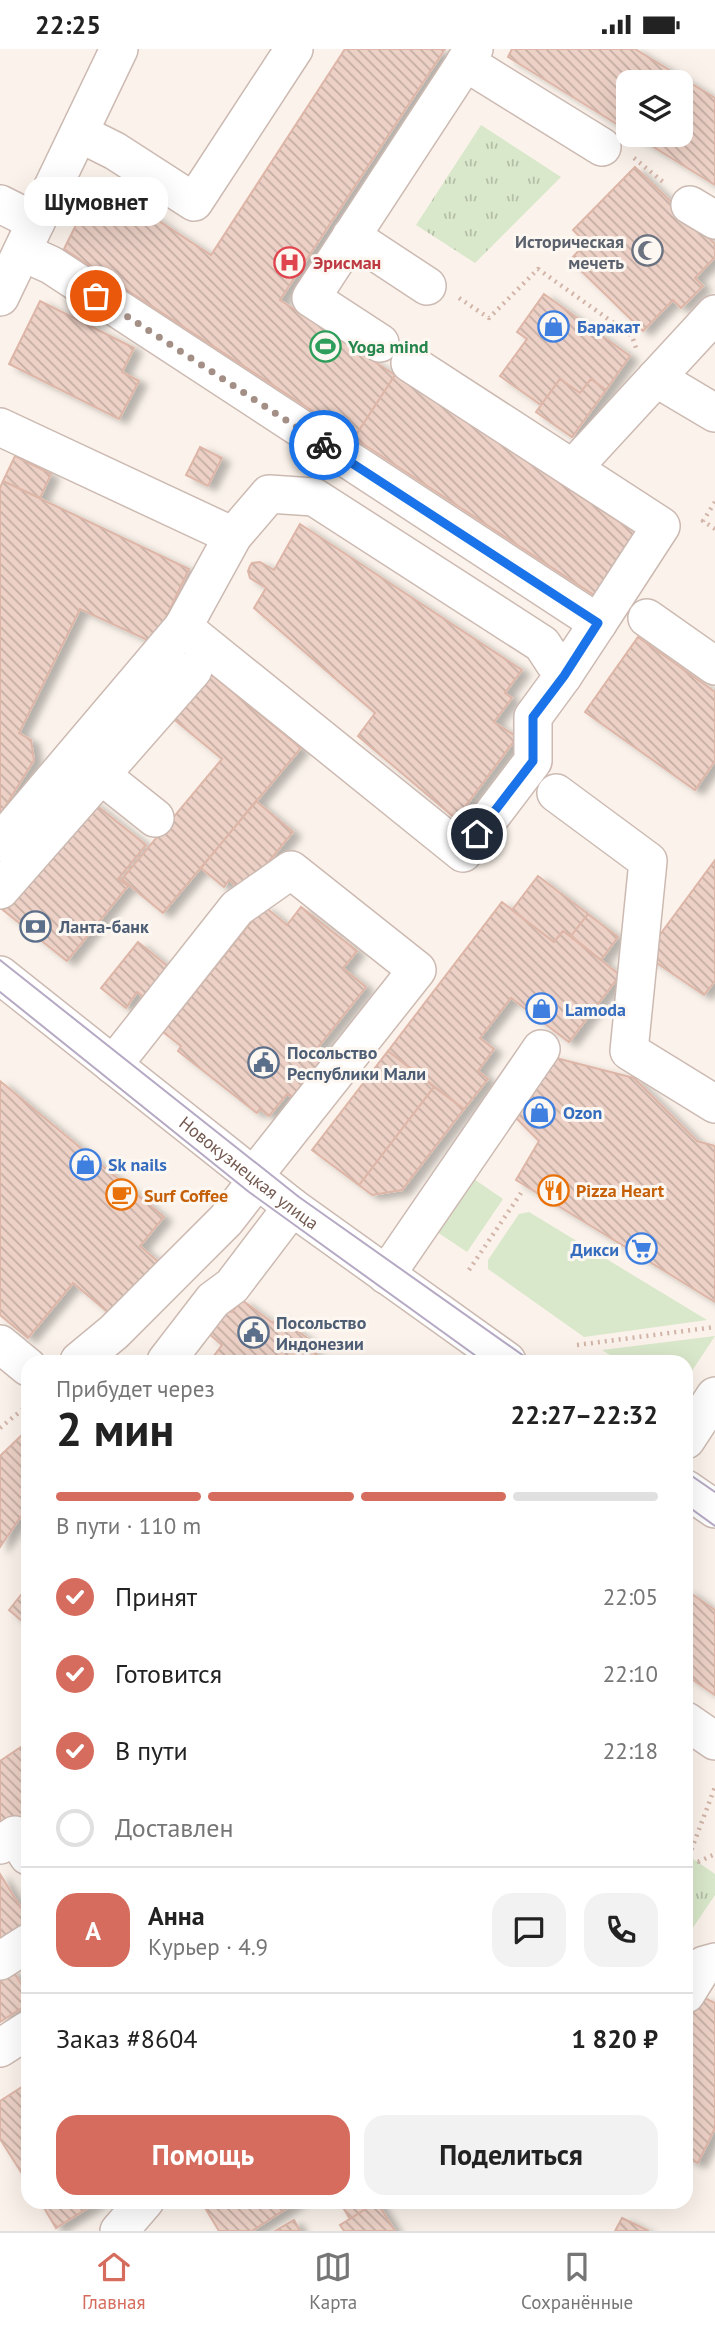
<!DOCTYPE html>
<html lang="ru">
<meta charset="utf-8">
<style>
:root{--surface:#fff;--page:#f2f2f2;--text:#222;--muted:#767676;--line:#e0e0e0;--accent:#d66c5e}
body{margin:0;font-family:"PT Sans",sans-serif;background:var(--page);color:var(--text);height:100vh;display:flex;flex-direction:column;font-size:26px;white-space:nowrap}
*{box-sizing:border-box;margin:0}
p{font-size:23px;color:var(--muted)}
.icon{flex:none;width:38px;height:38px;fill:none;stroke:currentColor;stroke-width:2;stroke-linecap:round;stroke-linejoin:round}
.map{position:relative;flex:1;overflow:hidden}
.sheet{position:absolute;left:21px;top:1306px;width:672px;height:854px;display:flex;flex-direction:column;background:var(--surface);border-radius:21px;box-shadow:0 7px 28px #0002}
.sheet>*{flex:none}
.tools{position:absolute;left:616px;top:21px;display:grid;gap:14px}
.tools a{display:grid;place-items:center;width:77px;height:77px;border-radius:14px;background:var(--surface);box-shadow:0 7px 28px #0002;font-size:35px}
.pin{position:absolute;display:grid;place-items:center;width:60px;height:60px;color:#fff;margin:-30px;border:4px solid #fff;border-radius:50%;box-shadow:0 2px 7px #0007}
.courier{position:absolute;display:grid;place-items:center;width:70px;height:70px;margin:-35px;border:5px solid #1a73e8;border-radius:50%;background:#fff;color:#222;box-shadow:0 2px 9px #0007}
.bubble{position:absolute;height:49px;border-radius:21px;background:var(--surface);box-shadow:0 7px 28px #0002;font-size:23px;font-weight:700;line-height:49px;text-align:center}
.headline em{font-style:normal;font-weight:700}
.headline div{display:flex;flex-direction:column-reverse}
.headline{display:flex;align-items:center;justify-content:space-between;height:119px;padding:0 35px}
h1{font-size:46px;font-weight:700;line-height:52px}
.bar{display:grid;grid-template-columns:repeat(4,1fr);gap:10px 7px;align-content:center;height:84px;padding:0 35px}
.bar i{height:9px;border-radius:5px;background:var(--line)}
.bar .on{background:var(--accent)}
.bar p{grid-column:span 4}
.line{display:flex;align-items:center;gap:18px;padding:0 35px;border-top:2px solid var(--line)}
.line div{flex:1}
.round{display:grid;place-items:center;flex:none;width:74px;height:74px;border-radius:21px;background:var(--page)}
ol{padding:0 35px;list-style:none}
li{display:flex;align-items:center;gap:21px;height:77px}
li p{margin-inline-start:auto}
li .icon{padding:7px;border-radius:50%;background:var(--accent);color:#fff;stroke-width:4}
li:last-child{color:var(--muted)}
li i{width:38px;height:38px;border:4px solid var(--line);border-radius:50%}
.action{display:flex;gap:14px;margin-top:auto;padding:14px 35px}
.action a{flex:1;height:80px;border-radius:21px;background:var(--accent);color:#fff;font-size:28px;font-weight:700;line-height:80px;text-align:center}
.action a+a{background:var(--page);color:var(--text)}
.status{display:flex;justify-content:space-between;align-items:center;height:49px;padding:0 35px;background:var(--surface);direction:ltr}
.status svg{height:19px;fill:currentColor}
.dock{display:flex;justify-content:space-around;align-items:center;height:98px;border-top:2px solid var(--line);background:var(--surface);font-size:19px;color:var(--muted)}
.dock a{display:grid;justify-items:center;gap:4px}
.dock .on{color:var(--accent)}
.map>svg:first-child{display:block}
</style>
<div class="status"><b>22:25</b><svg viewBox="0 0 49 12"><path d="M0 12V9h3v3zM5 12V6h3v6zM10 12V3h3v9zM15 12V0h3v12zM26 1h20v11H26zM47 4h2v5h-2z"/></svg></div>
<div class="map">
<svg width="715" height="2182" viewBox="0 0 715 2182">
<defs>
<pattern id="park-tufts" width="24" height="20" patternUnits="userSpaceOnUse" patternTransform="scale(1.75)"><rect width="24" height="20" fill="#d9e7ca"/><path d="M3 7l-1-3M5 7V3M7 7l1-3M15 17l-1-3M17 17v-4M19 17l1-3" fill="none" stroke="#b4bea6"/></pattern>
<pattern id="building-back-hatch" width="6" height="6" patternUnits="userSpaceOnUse" patternTransform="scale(1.75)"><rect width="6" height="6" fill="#edd1c6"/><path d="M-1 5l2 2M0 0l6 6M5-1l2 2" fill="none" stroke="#c4ada3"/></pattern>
<filter id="shadow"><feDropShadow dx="8" dy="4.5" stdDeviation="3.5" flood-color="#0004"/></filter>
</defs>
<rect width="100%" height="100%" fill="#fbf3eb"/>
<path fill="#d9e7ca" d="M474 1130 503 1150 467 1203 437 1183Z
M529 1163 707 1271 584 1288 488 1220V1211L519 1165Z
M715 1287 686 1331V1312H619L602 1301Z"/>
<path fill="url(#park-tufts)" d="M481 76 561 128 475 214 416 176Z
M686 1805 715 1825V1846L686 1889Z"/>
<path fill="url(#building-back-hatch)" stroke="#deb6a8" stroke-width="2" filter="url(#shadow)" d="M345 0H445L280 251 395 326 354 389 64 200 98 132 211 206Z
M512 0H635L715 49V136L634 86H681V33H628V82L508 8Z
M635 118 715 195V208L695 229 703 237 681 259 673 251 643 282 570 211 586 194 573 181Z
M544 245 630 307 606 341 591 330 580 344 560 330 541 356 500 327 527 290 517 283Z
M40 252 134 299 122 323 139 332 119 370 9 315Z
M395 326 641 487 600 550 354 389Z
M560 330 580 344 591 330 606 341 572 388 536 363Z
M200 398 222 409 208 437 186 426Z
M15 407 51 425 40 449 3 432Z
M3 432 189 520 154 594 80 560 19 684 31 691 34 711 0 766V439Z
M300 475 522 621 505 644 512 649 494 673 517 688 456 770 358 687 375 664 254 559 266 539 250 529 248 522 250 517 252 514 260 513 274 521Z
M638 588 715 643V712L695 741 585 663Z
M207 622 301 699 163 864 122 830 222 710 170 667Z
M91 752 146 796 118 830 128 837 67 912 3 861Z
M256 752 293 783 244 843 229 831 224 838 201 819Z
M715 811V932L704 946 645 906Z
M538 827 588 865 571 887 563 882 554 893 512 861Z
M502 853 554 893 563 882 620 926 569 993 511 949 480 989 494 1000 478 1022 488 1030 464 1060 388 1002Z
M264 857 287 876 301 858 357 902 343 919 366 938 312 1006 320 1013 292 1048 287 1045 269 1067 260 1060 257 1064 178 1002 181 997 163 983Z
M588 865 618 888 601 911 571 887Z
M138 893 170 919 146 950 137 943 126 959 101 939Z
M388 1002 434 1038 359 1136 312 1101Z
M552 1008 634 1029 697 1092 715 1097V1253L516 1131 539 1092 516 1069Z
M0 1032 164 1168 140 1197 161 1215 116 1270 73 1234 28 1289 0 1266Z
M434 1038 464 1060 402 1141 372 1146 359 1136Z
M242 1251 273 1274 278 1267 307 1289 303 1295 317 1306 313 1312H210L222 1296 208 1284 226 1262 232 1263Z
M200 1308 206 1312H186L189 1309Z
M28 1380V1457L0 1498V1407Z
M28 1537V1577L9 1561Z
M686 1541 715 1561V1646L686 1626Z
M24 1696 28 1703V1764L0 1782V1712Z
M0 1825 28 1870V1885L0 1902Z
M12 1920 28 1946V1955L0 1973V1927Z
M703 1948 715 1954V2079L698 2114 686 2109V1974L694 1957 698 1959Z
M28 2034V2134L0 2090V2052Z
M40 2152H99L56 2179Z
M201 2152H298L252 2182H219Z
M339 2152H377L350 2170Z
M377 2153 395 2182H344L340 2176Z
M622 2169 649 2182H615Z
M294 2171 300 2182H275Z"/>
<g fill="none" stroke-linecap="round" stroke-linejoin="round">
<defs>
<g id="minor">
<path d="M465 13 602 98"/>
<path d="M79 84 115 102 194 153 294 0"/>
<path d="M0 155 36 173"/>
<path d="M690 156 715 171"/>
<path d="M351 187 427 237"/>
<path d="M22 203 51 216 598 574 661 477 410 314"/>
<path d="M0 248 119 0"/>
<path d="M380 294 311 249 474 0"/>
<path d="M656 329 715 364"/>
<path d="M0 378 233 487 269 445 314 448 542 595 563 627 533 668V712L463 804 183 578 233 487"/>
<path d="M573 419 715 265"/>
<path d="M647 569 715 617"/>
<path d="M563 627 598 574"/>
<path d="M101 726 155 769"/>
<path d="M556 744 648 812 629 1002 715 1055"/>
<path d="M0 794 183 578"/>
<path d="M0 841 193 621"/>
<path id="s1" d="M0 926 292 1158 507 1312"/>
<path d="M113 1016 237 859 291 821 417 921 253 1128"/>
<path d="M386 1226 541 1000"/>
<path d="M0 1295 28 1318"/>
<path d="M79 1312 114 1283 226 1171 257 1131"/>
<path d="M166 1312 213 1251 232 1237 292 1158"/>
<path d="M686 1391 715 1347"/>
<path d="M686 1440 715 1460"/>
<path d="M686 1672 715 1692"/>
<path d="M0 1796 15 1786 28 1807"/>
<path d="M0 1912 28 1894"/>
<path d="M686 1945 704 1916 715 1913"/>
<path d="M0 1999 28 1981"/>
<path d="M119 2182 145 2152"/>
</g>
</defs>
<use href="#minor" stroke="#ccbab2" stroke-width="40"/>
<path stroke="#d2b4a8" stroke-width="4.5" stroke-dasharray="2 5" stroke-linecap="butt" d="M634 109 663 133
M459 249 489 269 538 220 632 287 636 299
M715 453 703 472 715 480
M469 1221 521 1144
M577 1296 715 1278
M0 1379 28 1356
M689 1807 715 1738
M698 1813 715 1805"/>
<use href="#minor" stroke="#fff" stroke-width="37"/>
<path stroke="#b5a9c4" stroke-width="2" d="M0 911 299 1148 531 1312
M0 943 249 1143 483 1312
M686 1423 715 1443
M686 1456 715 1477"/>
</g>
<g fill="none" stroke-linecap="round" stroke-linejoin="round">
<path stroke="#a38f86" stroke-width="7" stroke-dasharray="0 12.6" d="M96 247 324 396"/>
<path stroke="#1a73e8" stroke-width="9" d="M324 396 598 574 564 627 533 668V712L477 785"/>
</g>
<defs>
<symbol id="mosque-ring" viewBox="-11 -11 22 22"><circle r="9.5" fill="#fdf7f1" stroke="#6b7280" stroke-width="1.5"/><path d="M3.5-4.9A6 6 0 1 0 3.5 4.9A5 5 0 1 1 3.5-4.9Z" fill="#6b7280"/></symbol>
<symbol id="hospital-ring" viewBox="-11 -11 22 22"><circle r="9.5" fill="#fdf7f1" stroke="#e0444e" stroke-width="1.5"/><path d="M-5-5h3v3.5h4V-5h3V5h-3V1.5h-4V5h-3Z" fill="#e0444e"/></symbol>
<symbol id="shop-ring" viewBox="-11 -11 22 22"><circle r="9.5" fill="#fdf7f1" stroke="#3f7fe0" stroke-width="1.5"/><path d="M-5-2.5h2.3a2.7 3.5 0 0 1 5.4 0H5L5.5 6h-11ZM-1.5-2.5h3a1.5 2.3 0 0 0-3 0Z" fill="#3f7fe0"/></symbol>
<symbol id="stadium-ring" viewBox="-11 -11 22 22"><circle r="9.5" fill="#fdf7f1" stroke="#2e9e5b" stroke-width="1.5"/><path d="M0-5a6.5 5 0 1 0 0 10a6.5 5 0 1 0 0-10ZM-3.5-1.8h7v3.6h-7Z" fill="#2e9e5b"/></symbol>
<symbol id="bank-ring" viewBox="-11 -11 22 22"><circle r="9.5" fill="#fdf7f1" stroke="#5c6f8a" stroke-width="1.5"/><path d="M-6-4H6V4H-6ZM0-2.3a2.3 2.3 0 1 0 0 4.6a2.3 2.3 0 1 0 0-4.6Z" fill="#5c6f8a"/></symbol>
<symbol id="civic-ring" viewBox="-11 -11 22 22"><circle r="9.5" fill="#fdf7f1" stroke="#5c6f8a" stroke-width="1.5"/><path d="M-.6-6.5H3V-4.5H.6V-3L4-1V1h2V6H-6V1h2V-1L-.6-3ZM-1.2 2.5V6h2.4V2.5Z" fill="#5c6f8a"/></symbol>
<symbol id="restaurant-ring" viewBox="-11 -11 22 22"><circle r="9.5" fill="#fdf7f1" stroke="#e8710a" stroke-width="1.5"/><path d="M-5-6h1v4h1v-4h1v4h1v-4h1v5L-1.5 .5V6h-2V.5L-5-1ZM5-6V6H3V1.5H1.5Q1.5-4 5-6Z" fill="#e8710a"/></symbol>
<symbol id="cafe-ring" viewBox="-11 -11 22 22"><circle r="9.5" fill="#fdf7f1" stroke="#e8710a" stroke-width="1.5"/><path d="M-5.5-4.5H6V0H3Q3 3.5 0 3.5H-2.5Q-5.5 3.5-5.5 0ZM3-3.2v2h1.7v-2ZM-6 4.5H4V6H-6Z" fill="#e8710a"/></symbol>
<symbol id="supermarket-ring" viewBox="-11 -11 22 22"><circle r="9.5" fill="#fdf7f1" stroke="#3f7fe0" stroke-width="1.5"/><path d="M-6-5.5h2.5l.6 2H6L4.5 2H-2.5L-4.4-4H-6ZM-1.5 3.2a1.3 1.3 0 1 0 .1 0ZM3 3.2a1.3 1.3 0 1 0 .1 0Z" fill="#3f7fe0"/></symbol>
</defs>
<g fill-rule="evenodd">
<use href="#mosque-ring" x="630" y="184" width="35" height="35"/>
<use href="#hospital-ring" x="272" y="196" width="35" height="35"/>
<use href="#shop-ring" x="536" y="260" width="35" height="35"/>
<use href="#stadium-ring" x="308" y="280" width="35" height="35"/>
<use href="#bank-ring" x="18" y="860" width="35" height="35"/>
<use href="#shop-ring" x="524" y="942" width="35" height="35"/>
<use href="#civic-ring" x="246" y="996" width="35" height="35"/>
<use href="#shop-ring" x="522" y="1046" width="35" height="35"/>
<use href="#shop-ring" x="68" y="1098" width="35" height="35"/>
<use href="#restaurant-ring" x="536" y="1124" width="35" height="35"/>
<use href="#cafe-ring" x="104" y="1128" width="35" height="35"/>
<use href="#supermarket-ring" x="624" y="1182" width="35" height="35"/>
<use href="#civic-ring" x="236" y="1266" width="35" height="35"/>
</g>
<g text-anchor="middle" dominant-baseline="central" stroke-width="6" stroke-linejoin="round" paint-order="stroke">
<g font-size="18" font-weight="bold" fill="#5b616d" stroke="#fdf7f1" text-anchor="end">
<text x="624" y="192">Историческая<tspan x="624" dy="21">мечеть</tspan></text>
</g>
<g font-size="18" font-weight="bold" fill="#be3a42" stroke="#fdf7f1" text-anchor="start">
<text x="313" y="213">Эрисман</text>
</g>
<g font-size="18" font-weight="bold" fill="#366cbe" stroke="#fdf7f1" text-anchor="start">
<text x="577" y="277">Баракат</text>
<text x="565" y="960">Lamoda</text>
<text x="563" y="1063">Ozon</text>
<text x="108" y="1115">Sk nails</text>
<text x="619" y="1200" text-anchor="end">Дикси</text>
</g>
<g font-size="18" font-weight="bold" fill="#27864d" stroke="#fdf7f1" text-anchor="start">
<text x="348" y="297">Yoga mind</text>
</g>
<g font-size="18" font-weight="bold" fill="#4e5e75" stroke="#fdf7f1" text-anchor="start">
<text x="59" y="877">Ланта-банк</text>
<text x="287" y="1003">Посольство<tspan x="287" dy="21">Республики Мали</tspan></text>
<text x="276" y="1273">Посольство<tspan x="276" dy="21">Индонезии</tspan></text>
</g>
<g font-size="18" fill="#735950" stroke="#fdf7f1">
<text stroke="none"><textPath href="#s1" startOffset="318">Новокузнецкая улица</textPath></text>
</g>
<g font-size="18" font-weight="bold" fill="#c56008" stroke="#fdf7f1" text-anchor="start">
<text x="576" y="1141">Pizza Heart</text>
<text x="144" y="1146">Surf Coffee</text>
</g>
</g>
</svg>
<div class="tools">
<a><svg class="icon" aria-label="layers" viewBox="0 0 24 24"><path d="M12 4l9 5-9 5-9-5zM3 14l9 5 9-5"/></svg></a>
</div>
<div class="pin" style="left:96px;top:247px;background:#ea580c"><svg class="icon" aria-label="bag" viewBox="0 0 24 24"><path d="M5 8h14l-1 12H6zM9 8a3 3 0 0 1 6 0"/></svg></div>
<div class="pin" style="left:477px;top:785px;background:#1f2937"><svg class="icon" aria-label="home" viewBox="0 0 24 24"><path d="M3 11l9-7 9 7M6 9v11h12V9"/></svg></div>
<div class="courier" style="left:324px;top:396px"><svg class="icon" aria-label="bike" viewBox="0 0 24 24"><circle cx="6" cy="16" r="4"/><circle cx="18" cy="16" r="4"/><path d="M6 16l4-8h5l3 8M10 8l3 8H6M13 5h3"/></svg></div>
<div class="bubble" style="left:24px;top:128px;width:144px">Шумовнет</div>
<section class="sheet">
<div class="headline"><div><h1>2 мин</h1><p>Прибудет через</p></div><em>22:27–22:32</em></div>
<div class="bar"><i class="on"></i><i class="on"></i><i class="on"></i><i></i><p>В пути · 110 m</p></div>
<ol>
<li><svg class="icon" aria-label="check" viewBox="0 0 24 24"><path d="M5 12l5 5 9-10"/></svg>Принят<p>22:05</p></li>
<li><svg class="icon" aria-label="check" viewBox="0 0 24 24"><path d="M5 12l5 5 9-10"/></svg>Готовится<p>22:10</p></li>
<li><svg class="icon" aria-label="check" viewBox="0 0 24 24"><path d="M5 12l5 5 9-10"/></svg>В пути<p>22:18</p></li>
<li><i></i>Доставлен</li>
</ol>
<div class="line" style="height:126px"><b class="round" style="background:var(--accent);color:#fff">А</b><div><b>Анна</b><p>Курьер · 4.9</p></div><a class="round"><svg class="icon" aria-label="chat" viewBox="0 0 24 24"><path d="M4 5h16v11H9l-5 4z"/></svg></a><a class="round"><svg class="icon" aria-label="phone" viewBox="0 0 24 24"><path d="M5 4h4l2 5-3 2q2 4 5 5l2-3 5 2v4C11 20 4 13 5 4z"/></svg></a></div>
<div class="line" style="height:91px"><div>Заказ #8604</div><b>1 820 ₽</b></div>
<div class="action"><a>Помощь</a><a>Поделиться</a></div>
</section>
</div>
<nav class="dock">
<a class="on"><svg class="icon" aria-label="home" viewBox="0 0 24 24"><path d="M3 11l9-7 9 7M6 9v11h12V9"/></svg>Главная</a>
<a><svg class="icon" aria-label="map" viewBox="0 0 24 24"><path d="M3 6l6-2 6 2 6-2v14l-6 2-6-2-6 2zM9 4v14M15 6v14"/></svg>Карта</a>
<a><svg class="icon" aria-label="saved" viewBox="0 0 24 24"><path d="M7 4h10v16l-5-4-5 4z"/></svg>Сохранённые</a>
</nav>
